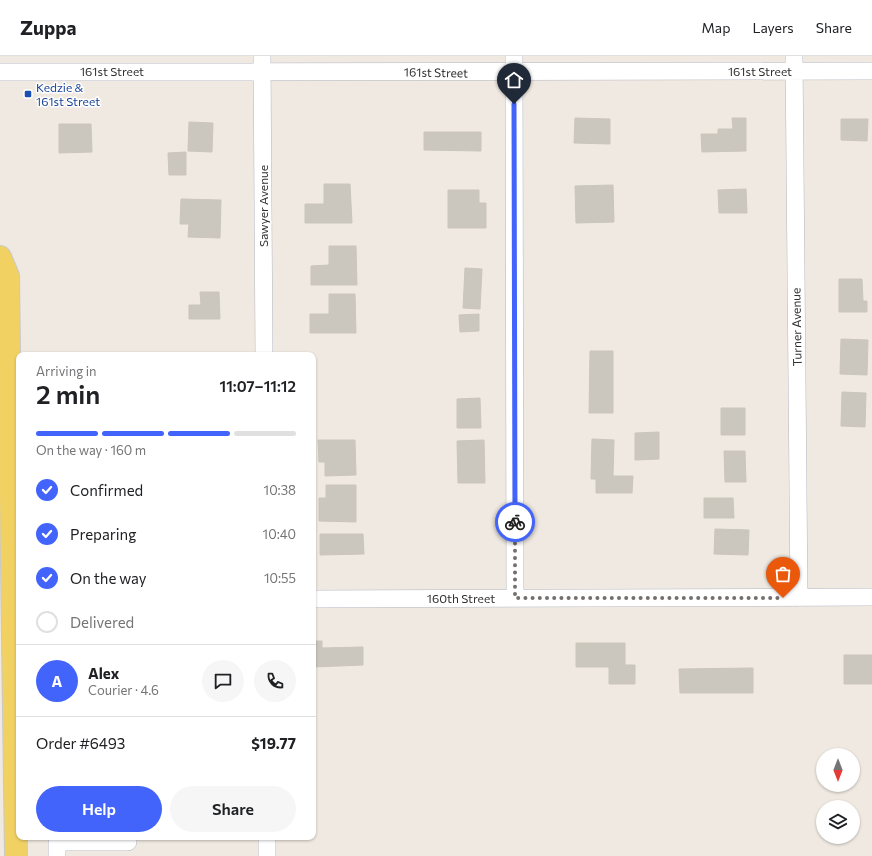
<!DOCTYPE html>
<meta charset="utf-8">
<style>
:root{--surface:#fff;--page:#f6f6f6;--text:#202124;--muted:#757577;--line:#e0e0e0;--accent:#4264fb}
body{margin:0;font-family:Commissioner,sans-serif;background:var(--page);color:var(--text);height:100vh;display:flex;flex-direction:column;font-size:15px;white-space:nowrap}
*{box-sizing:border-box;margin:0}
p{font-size:13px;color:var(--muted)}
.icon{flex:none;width:22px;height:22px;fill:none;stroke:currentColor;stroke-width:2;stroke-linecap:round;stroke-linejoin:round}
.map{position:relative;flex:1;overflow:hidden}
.drawer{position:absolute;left:16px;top:296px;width:300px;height:488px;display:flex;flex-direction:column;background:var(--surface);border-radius:8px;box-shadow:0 1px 3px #0004}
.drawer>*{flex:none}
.needle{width:26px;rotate:180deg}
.buttons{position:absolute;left:816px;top:692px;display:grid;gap:8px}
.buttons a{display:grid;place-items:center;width:44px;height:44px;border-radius:50%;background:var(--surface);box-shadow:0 1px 3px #0004;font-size:20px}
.pin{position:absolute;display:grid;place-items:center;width:34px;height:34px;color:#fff;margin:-41px -17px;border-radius:50% 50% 50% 0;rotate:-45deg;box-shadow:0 0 4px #0007}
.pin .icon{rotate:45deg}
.courier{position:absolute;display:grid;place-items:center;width:40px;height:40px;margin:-20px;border:3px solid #4264fb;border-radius:50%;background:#fff;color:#222;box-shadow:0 1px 5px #0007}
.summary em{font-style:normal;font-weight:600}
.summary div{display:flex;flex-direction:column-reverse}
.summary{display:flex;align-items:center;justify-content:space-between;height:68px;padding:0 20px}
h1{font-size:26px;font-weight:600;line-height:30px}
.bar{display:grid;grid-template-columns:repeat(4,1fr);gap:6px 4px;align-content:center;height:48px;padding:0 20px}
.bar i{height:5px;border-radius:3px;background:var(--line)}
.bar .active{background:var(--accent)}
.bar p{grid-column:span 4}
.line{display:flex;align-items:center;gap:10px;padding:0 20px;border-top:1px solid var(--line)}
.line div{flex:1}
.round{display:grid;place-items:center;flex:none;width:42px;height:42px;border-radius:21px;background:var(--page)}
ol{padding:0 20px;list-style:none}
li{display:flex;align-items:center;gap:12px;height:44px}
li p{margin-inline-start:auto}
li .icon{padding:4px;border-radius:50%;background:var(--accent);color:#fff;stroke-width:4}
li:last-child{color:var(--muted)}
li i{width:22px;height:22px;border:2px solid var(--line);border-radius:50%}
.button{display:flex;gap:8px;margin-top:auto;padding:8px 20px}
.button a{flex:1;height:46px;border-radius:24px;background:var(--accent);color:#fff;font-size:16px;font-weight:600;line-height:46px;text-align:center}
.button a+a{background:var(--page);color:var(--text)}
header{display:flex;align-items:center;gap:24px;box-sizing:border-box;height:56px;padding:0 20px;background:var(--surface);border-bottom:1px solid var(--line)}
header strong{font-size:19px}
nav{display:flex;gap:22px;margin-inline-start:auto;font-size:14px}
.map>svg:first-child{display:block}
</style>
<header>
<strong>Zuppa</strong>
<nav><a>Map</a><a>Layers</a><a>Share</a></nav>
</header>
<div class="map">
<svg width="872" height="800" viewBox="0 0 872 800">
<rect width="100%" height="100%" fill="#efe9e1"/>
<path fill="#cbc7bf" stroke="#cbc5ba" d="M575 62 610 63V88L574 87Z
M732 62H746V95L702 96 701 78H718V73H733Z
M841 63H868L867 85 841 84Z
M189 66 213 67 212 96 188 95Z
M59 68H91L92 96 59 97Z
M424 76H481V95L424 94Z
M186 96V119H169L168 97Z
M324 128H350L352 167H305V148H324Z
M613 129 614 166 576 167 575 130Z
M746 133 747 157H719L718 134Z
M448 134H479V147H486V172H448Z
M181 143 221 144 220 182 188 181 189 168H180Z
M329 190H356L357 229H311V210L329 209Z
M465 212 482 213 480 253 463 252Z
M839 223H862L863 245H867V256H839Z
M200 236H219L220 263H189V249H201Z
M329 238H355L356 277H310V258H329Z
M479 258V275L460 276 459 259Z
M841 283 868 284 867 319 840 318Z
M590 295H613V357H589Z
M842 336 866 337 865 371 841 370Z
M480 342 481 372H457V343Z
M721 352H745V379H721Z
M659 376V403L635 404V377Z
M592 383 614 384 613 420H633L632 437H596V423H591Z
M318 384H355L356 419 325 420V406H319Z
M484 384 485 427H458L457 385Z
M724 395H745L746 426H725Z
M326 429H356V466L319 465V442H326Z
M704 442H733L734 462H704Z
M715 473 749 474 748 499 714 498Z
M320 478H363L364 498 320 499Z
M313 585H322V592L363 591V609L313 611Z
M576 587H625V609H635V628H609V611H576Z
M844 599H872V628H844Z
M753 612V637H680L679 613Z"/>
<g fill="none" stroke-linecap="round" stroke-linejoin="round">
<defs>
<path id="minor" d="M262 0 264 299
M514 0 515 542
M794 0 799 542
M0 16C291 14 581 17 872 15
M313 543 872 541
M267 781V800
M57 800V786H128V781"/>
<path id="major" d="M0 201 8 220 16 800"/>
</defs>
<use href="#minor" stroke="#b4b7c1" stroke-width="18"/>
<use href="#major" stroke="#c9c9c9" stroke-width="24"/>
<use href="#minor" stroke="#fff" stroke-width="17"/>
<use href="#major" stroke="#f2d163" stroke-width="22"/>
</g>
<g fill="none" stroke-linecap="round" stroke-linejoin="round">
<path stroke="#726f6d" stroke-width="4" stroke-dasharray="0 7.2" d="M515 466V542H783"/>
<path stroke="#4264fb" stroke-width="5" d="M514 48 515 466"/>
</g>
<rect fill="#1a4fb4" stroke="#fff" stroke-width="1.5" x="24" y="34" width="8" height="8" rx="2"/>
<g text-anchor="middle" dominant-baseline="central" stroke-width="3" stroke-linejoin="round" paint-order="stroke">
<g font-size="12" fill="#2e2e2e" stroke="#fff">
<text x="112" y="15">161st Street</text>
<text x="760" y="15">161st Street</text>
<text transform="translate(436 16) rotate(1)">161st Street</text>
<text transform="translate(263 150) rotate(-90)">Sawyer Avenue</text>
<text transform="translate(796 271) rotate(-91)">Turner Avenue</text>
<text x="461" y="542">160th Street</text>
</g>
<g font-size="12" fill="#164399" stroke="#fff" text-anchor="start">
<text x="36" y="31">Kedzie &amp;<tspan x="36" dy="14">161st Street</tspan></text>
</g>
</g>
</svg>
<div class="buttons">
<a><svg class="needle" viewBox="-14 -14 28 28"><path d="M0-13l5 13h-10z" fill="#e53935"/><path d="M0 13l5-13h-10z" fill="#757577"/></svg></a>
<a><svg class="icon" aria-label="layers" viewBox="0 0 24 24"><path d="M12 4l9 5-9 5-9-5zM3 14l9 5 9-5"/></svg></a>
</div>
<div class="pin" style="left:783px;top:542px;background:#ea580c"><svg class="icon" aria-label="bag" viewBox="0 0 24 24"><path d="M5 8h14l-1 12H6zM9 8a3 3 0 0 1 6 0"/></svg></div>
<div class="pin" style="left:514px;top:48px;background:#1f2937"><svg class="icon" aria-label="home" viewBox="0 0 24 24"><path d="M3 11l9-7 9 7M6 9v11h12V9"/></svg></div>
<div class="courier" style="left:515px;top:466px"><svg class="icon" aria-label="bike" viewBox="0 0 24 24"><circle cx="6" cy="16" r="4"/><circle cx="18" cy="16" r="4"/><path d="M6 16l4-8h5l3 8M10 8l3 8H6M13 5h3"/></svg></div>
<section class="drawer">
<div class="summary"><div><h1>2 min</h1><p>Arriving in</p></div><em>11:07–11:12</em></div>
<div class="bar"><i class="active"></i><i class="active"></i><i class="active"></i><i></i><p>On the way · 160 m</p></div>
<ol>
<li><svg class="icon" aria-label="check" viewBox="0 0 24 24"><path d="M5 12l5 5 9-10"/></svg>Confirmed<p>10:38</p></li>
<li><svg class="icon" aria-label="check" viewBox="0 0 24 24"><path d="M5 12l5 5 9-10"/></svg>Preparing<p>10:40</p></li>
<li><svg class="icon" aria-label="check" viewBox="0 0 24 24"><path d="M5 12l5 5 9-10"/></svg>On the way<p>10:55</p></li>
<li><i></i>Delivered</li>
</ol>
<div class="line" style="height:72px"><b class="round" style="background:var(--accent);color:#fff">A</b><div><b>Alex</b><p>Courier · 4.6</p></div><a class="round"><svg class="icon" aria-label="chat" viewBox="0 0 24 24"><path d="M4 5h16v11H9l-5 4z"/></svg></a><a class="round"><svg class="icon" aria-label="phone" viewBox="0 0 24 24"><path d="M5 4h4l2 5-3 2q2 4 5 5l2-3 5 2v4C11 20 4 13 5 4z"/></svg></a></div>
<div class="line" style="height:52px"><div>Order #6493</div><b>$19.77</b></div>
<div class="button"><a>Help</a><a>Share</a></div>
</section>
</div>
